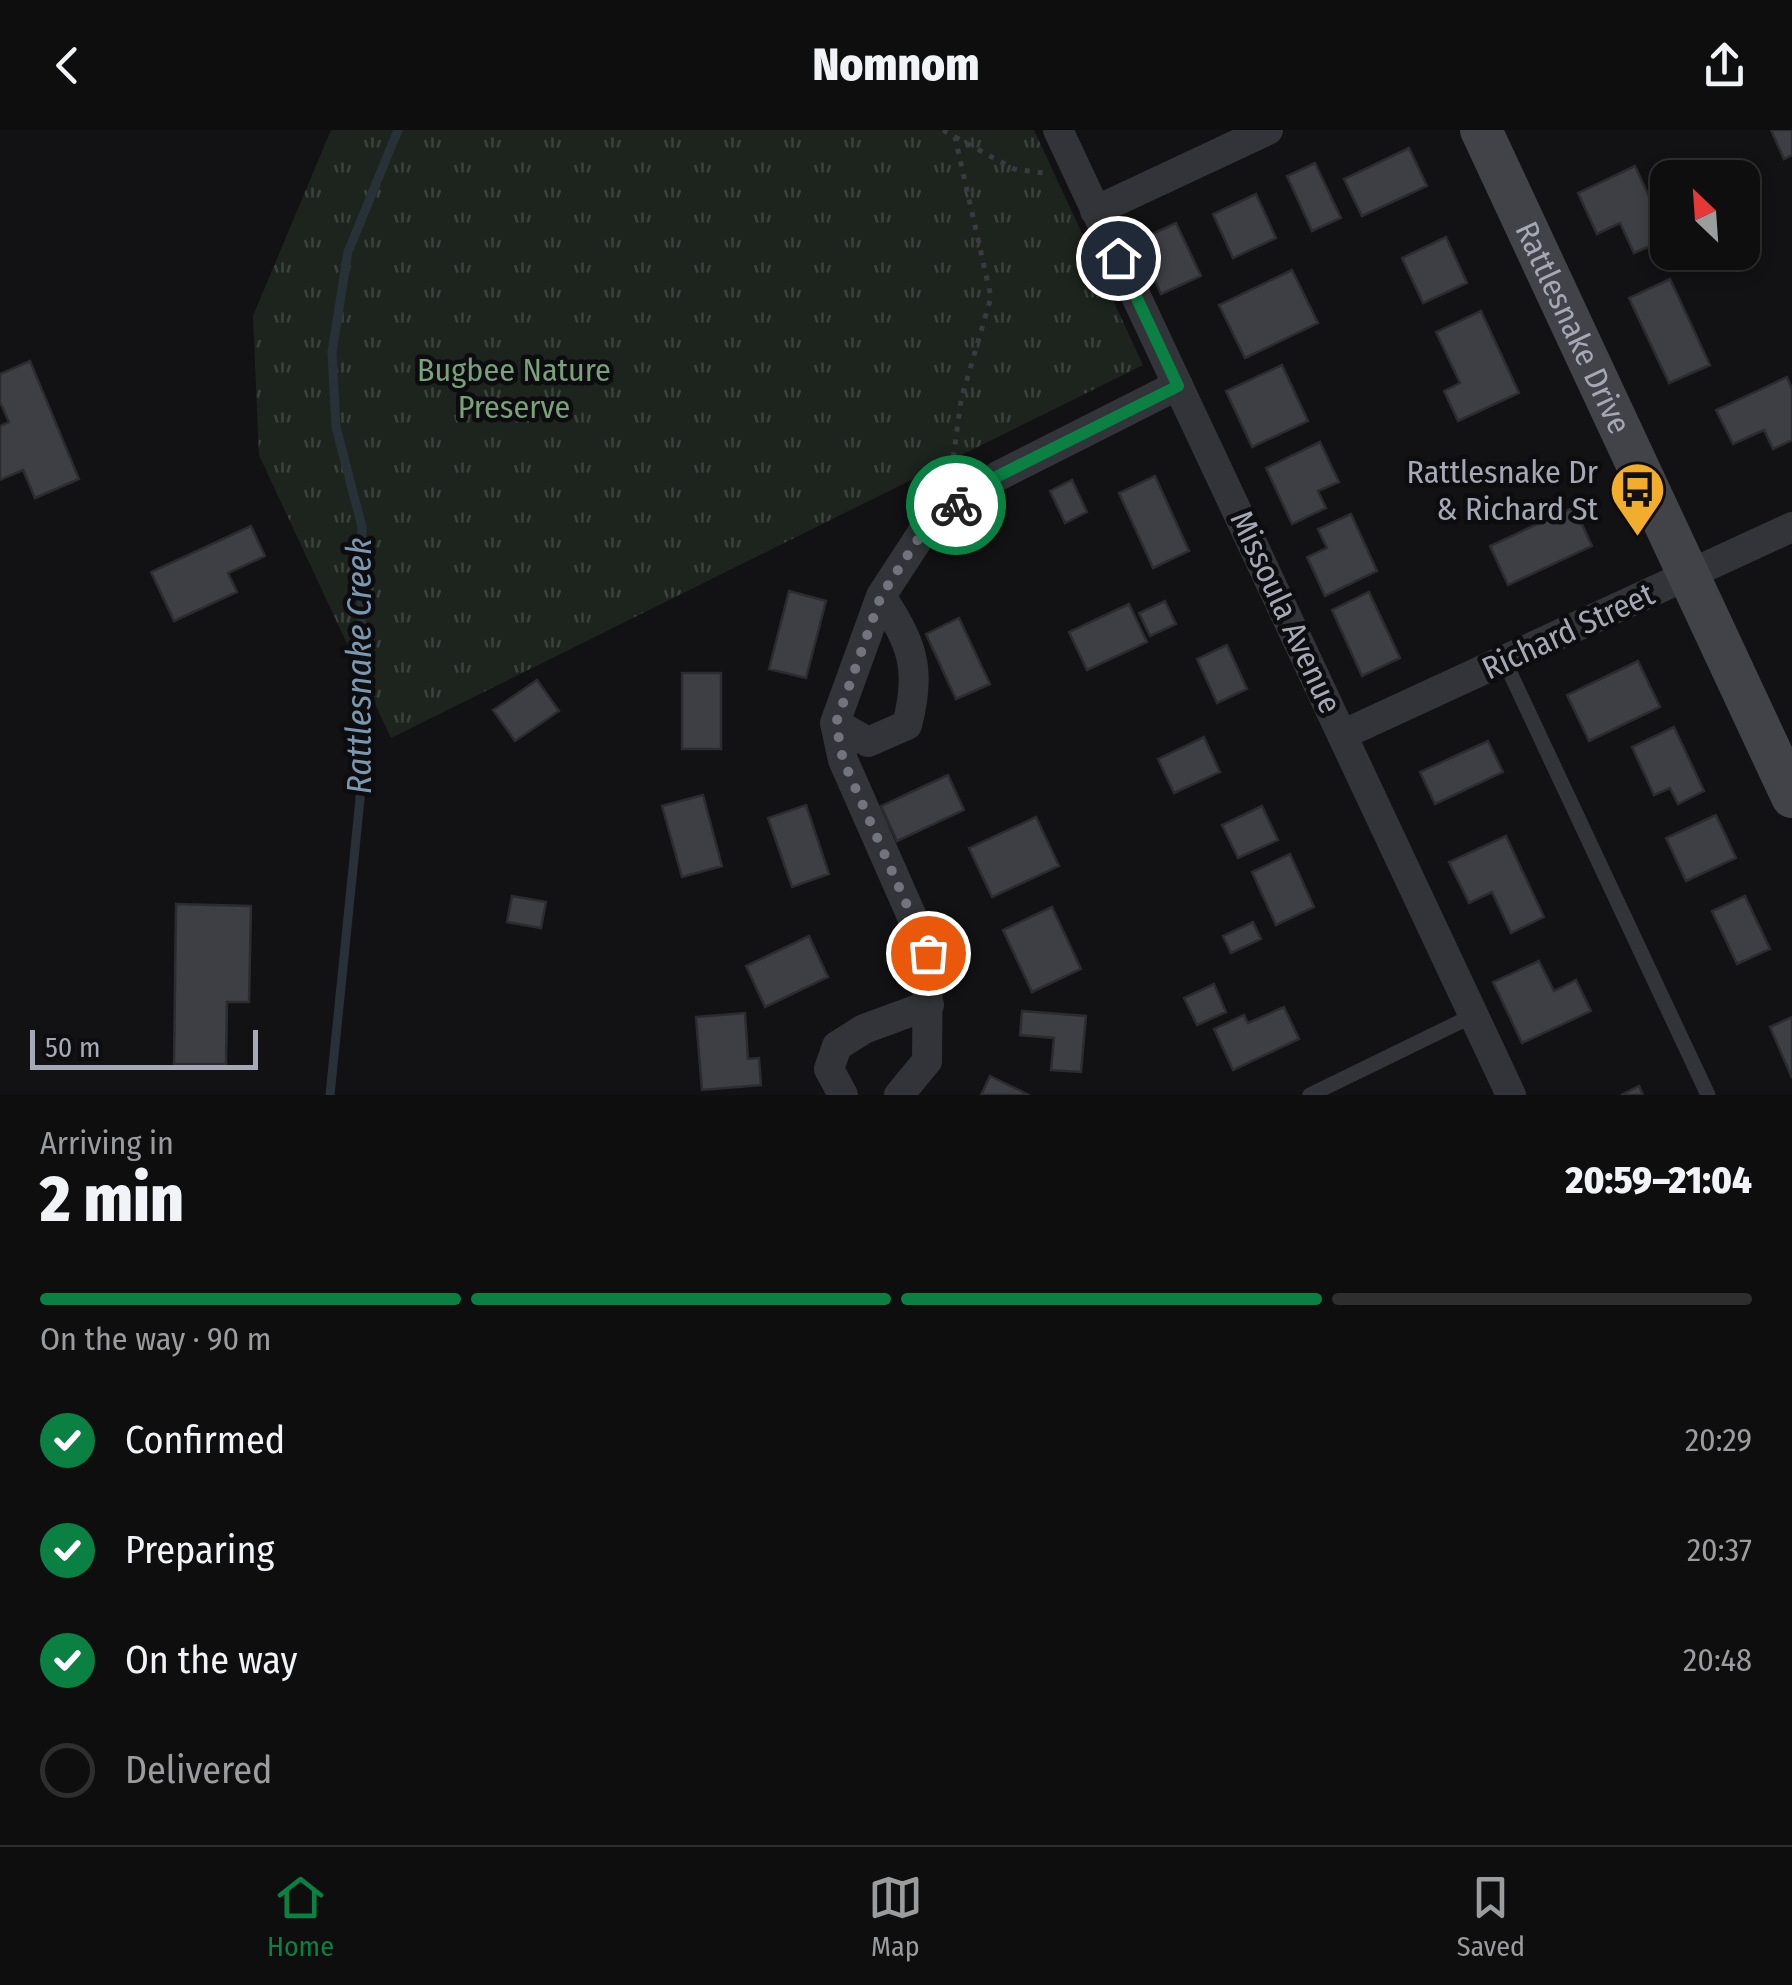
<!DOCTYPE html>
<meta charset="utf-8">
<style>
:root{--surface:#0e0e0f;--page:#1c1c1d;--text:#f1f3f6;--muted:#9b9c9e;--line:#2e2e2f;--accent:#0b8043}
body{margin:0;font-family:"Fira Sans Condensed",sans-serif;background:var(--page);color:var(--text);height:100vh;display:flex;flex-direction:column;font-size:38px;white-space:nowrap}
*{box-sizing:border-box;margin:0}
p{font-size:32px;color:var(--muted)}
.icon{flex:none;width:55px;height:55px;fill:none;stroke:currentColor;stroke-width:2;stroke-linecap:round;stroke-linejoin:round}
.map{position:relative;height:965px;overflow:hidden}
.drawer{display:flex;flex-direction:column;background:var(--surface);flex:1}
.drawer>*{flex:none}
.needle{width:65px;rotate:335deg}
.controls{position:absolute;left:1650px;top:30px;display:grid;gap:20px}
.controls a{display:grid;place-items:center;width:110px;height:110px;border-radius:20px;background:var(--surface);box-shadow:0 5px 15px #0003,0 0 0 2px var(--line);font-size:50px}
.scale{position:absolute;left:30px;bottom:25px;width:228px;box-sizing:border-box;padding-left:10px;border:5px solid #a4a9b5;border-top:0;font-size:28px;line-height:35px;white-space:nowrap;color:#a4a9b5;-webkit-text-stroke:8px #0d0d0f;paint-order:stroke}
.pin{position:absolute;display:grid;place-items:center;width:85px;height:85px;color:#fff;margin:-42px;border:5px solid #fff;border-radius:50%;box-shadow:0 2px 10px #0007}
.courier{position:absolute;display:grid;place-items:center;width:100px;height:100px;margin:-50px;border:8px solid #0b8043;border-radius:50%;background:#fff;color:#222;box-shadow:0 2px 12px #0007}
.head em{font-style:normal;font-weight:800}
.head div{display:flex;flex-direction:column-reverse}
.head{display:flex;align-items:center;justify-content:space-between;height:170px;padding:0 40px}
h1{font-size:65px;font-weight:800;line-height:75px}
.bar{display:grid;grid-template-columns:repeat(4,1fr);gap:15px 10px;align-content:center;height:120px;padding:0 40px}
.bar i{height:12px;border-radius:8px;background:var(--line)}
.bar .on{background:var(--accent)}
.bar p{grid-column:span 4}
ol{padding:0 40px;list-style:none}
li{display:flex;align-items:center;gap:30px;height:110px}
li p{margin-inline-start:auto}
li .icon{padding:10px;border-radius:50%;background:var(--accent);color:#fff;stroke-width:4}
li:last-child{color:var(--muted)}
li i{width:55px;height:55px;border:5px solid var(--line);border-radius:50%}
header{display:flex;justify-content:space-between;align-items:center;height:130px;padding:0 40px;background:var(--surface);font-size:45px;font-weight:800}
.tabs{display:flex;justify-content:space-around;align-items:center;height:140px;border-top:2px solid var(--line);background:var(--surface);font-size:28px;color:var(--muted)}
.tabs a{display:grid;justify-items:center;gap:5px}
.tabs .on{color:var(--accent)}
.map>svg:first-child{display:block}
</style>
<header><svg class="icon" aria-label="back" viewBox="0 0 24 24"><path d="M15 5l-7 7 7 7"/></svg>Nomnom<svg class="icon" aria-label="share" viewBox="0 0 24 24"><path d="M12 15V3M7 8l5-5 5 5M5 13v7h14v-7"/></svg></header>
<div class="map">
<svg width="1792" height="965" viewBox="0 0 1792 965">
<defs>
<pattern id="park-tufts" width="24" height="20" patternUnits="userSpaceOnUse" patternTransform="scale(2.5)"><rect width="24" height="20" fill="#1d241d"/><path d="M3 7l-1-3M5 7V3M7 7l1-3M15 17l-1-3M17 17v-4M19 17l1-3" fill="none" stroke="#3b413c"/></pattern>
</defs>
<rect width="100%" height="100%" fill="#121214"/>
<path fill="url(#park-tufts)" d="M331 0H1034L1143 235 391 608 259 325 253 186Z"/>
<g fill="none" stroke-linecap="round" stroke-linejoin="round">
<path stroke="#293138" stroke-width="9" d="M330 965 360 669 362 397 336 297 332 222 348 122 398 0"/>
</g>
<path fill="#3e3f44" stroke="#2c2c30" stroke-width="2.5" d="M1771 0H1792V25L1784 29Z
M1409 18 1427 56 1362 86 1344 49Z
M1315 33 1341 88 1312 101 1287 46Z
M1635 36 1668 108 1634 123 1620 93 1597 104 1578 63Z
M1256 64 1276 108 1233 128 1213 84Z
M1176 93 1201 146 1161 164 1137 111Z
M1446 107 1467 153 1423 173 1402 128Z
M1292 140 1318 193 1245 228 1219 175Z
M1670 149 1710 235 1669 253 1629 168Z
M1481 181 1519 263 1458 291 1444 261 1460 253 1436 202Z
M30 231 79 349 35 368 23 340 0 350V296L9 292 0 272V244Z
M1282 235 1308 291 1252 317 1226 261Z
M1787 247 1792 259V310L1773 319 1764 300 1733 314 1716 280Z
M1320 312 1339 352 1318 361 1326 378 1292 394 1266 338Z
M1155 346 1189 421 1153 438 1119 363Z
M1072 350 1087 382 1065 393 1050 361Z
M1574 377 1592 416 1508 455 1490 416Z
M1351 384 1377 441 1325 466 1307 427 1327 418 1318 399Z
M251 396 265 426 228 443 237 462 174 491 151 442Z
M789 461 826 471 806 548 769 539Z
M1369 462 1400 528 1362 546 1332 480Z
M1165 471 1176 494 1150 506 1139 483Z
M1129 474 1147 512 1087 540 1069 502Z
M959 488 990 554 956 569 926 504Z
M1227 515 1247 559 1217 573 1197 529Z
M1638 531 1660 577 1589 611 1567 565Z
M682 543H721V619H682Z
M537 550 559 581 515 611 493 580Z
M1674 597 1704 661 1678 674 1670 658 1654 665 1632 617Z
M1204 607 1220 642 1174 663 1158 629Z
M1488 611 1503 642 1435 674 1420 642Z
M948 645 964 680 897 711 881 676Z
M703 665 722 736 682 747 662 676Z
M806 675 829 744 792 757 768 688Z
M1262 676 1278 710 1238 728 1222 695Z
M1716 685 1736 728 1686 751 1666 708Z
M1036 687 1059 736 992 767 969 718Z
M1506 706 1544 787 1511 803 1492 762 1469 773 1449 732Z
M1290 724 1314 777 1276 795 1252 742Z
M512 766 546 772 541 798 507 792Z
M1745 766 1770 819 1737 834 1712 781Z
M176 774 251 776 249 872H227L226 934H174Z
M1052 777 1081 839 1032 862 1003 800Z
M1253 792 1261 809 1231 823 1223 806Z
M809 806 828 847 765 877 746 836Z
M1539 831 1554 861 1576 850 1591 881 1522 913 1493 852Z
M1214 854 1226 882 1197 895 1184 868Z
M1284 877 1299 909 1233 940 1214 899 1244 885 1248 893Z
M1022 881 1086 886 1081 942 1051 940 1054 908 1020 905Z
M745 883 748 929 759 928 761 955 702 960 696 887Z
M1792 887V948L1770 897Z
M990 946 1029 965H981Z
M1639 956 1643 965H1621Z"/>
<g fill="none" stroke-linecap="round" stroke-linejoin="round">
<path stroke="#393b40" stroke-width="5" stroke-dasharray="5 8" stroke-linecap="butt" d="M943 0 955 7 991 167 961 270 951 345
M955 7 1014 39 1044 43"/>
<path stroke="#333439" stroke-width="15" d="M1504 530 1708 965
M1310 965 1474 885"/>
<path stroke="#333439" stroke-width="30" d="M1058 0 1511 965
M1095 81 1268 0
M835 593 868 612 907 595C922 538 912 514 881 466
M1344 604 1792 397
M843 965 829 939 837 916 864 899 929 875
M899 965 927 931 928 823 843 630 835 593 881 466 928 394 998 346 1178 255"/>
<path stroke="#414349" stroke-width="42" id="s1" d="M1481 0 1792 667"/>
</g>
<g fill="none" stroke-linecap="round" stroke-linejoin="round">
<path stroke="#71747d" stroke-width="10" stroke-dasharray="0 18" d="M928 823 843 630 836 593 881 466 928 394 956 375"/>
<path stroke="#0b8043" stroke-width="12" d="M956 375 998 346 1178 256 1118 128"/>
</g>
<defs>
<symbol id="bus-pin" viewBox="-11 -11 22 30"><path d="M0 17L-7.5 6A9.5 9.5 0 1 1 7.5 6Z" fill="#f2ad2d" stroke="#0d0d0f"/><path d="M-5-6H5V4H4V6H2V4H-2V6H-4V4H-5ZM-3.5-4V0h7V-4ZM-3.5 1.2v1.5H-2V1.2ZM2 1.2v1.5H3.5V1.2Z" fill="#111"/></symbol>
</defs>
<g fill-rule="evenodd">
<use href="#bus-pin" x="1606" y="328" width="63" height="86"/>
</g>
<g text-anchor="middle" dominant-baseline="central" stroke-width="9" stroke-linejoin="round" paint-order="stroke">
<g font-size="32" fill="#a4a9b5" stroke="#0d0d0f">
<text stroke="none"><textPath href="#s1" startOffset="218">Rattlesnake Drive</textPath></text>
<text transform="translate(1286 482) rotate(65)">Missoula Avenue</text>
<text transform="translate(1568 501) rotate(-25)">Richard Street</text>
</g>
<g font-size="32" fill="#7aa07c" stroke="#0d0d0f">
<text x="514" y="240">Bugbee Nature<tspan x="514" dy="37">Preserve</tspan></text>
</g>
<g font-size="32" fill="#a4a9b5" stroke="#0d0d0f" text-anchor="end">
<text x="1598" y="342">Rattlesnake Dr<tspan x="1598" dy="37">&amp; Richard St</tspan></text>
</g>
<g font-size="35" font-style="italic" fill="#7a98b0" stroke="#0d0d0f">
<text transform="translate(359 536) rotate(-90)">Rattlesnake Creek</text>
</g>
</g>
</svg>
<div class="controls">
<a><svg class="needle" viewBox="-14 -14 28 28"><path d="M0-13l5 13h-10z" fill="#e53935"/><path d="M0 13l5-13h-10z" fill="#9b9c9e"/></svg></a>
</div>
<div class="scale">50 m</div>
<div class="pin" style="left:928px;top:823px;background:#ea580c"><svg class="icon" aria-label="bag" viewBox="0 0 24 24"><path d="M5 8h14l-1 12H6zM9 8a3 3 0 0 1 6 0"/></svg></div>
<div class="pin" style="left:1118px;top:128px;background:#1f2937"><svg class="icon" aria-label="home" viewBox="0 0 24 24"><path d="M3 11l9-7 9 7M6 9v11h12V9"/></svg></div>
<div class="courier" style="left:956px;top:375px"><svg class="icon" aria-label="bike" viewBox="0 0 24 24"><circle cx="6" cy="16" r="4"/><circle cx="18" cy="16" r="4"/><path d="M6 16l4-8h5l3 8M10 8l3 8H6M13 5h3"/></svg></div>
</div>
<section class="drawer">
<div class="head"><div><h1>2 min</h1><p>Arriving in</p></div><em>20:59–21:04</em></div>
<div class="bar"><i class="on"></i><i class="on"></i><i class="on"></i><i></i><p>On the way · 90 m</p></div>
<ol>
<li><svg class="icon" aria-label="check" viewBox="0 0 24 24"><path d="M5 12l5 5 9-10"/></svg>Confirmed<p>20:29</p></li>
<li><svg class="icon" aria-label="check" viewBox="0 0 24 24"><path d="M5 12l5 5 9-10"/></svg>Preparing<p>20:37</p></li>
<li><svg class="icon" aria-label="check" viewBox="0 0 24 24"><path d="M5 12l5 5 9-10"/></svg>On the way<p>20:48</p></li>
<li><i></i>Delivered</li>
</ol>
</section>
<nav class="tabs">
<a class="on"><svg class="icon" aria-label="home" viewBox="0 0 24 24"><path d="M3 11l9-7 9 7M6 9v11h12V9"/></svg>Home</a>
<a><svg class="icon" aria-label="map" viewBox="0 0 24 24"><path d="M3 6l6-2 6 2 6-2v14l-6 2-6-2-6 2zM9 4v14M15 6v14"/></svg>Map</a>
<a><svg class="icon" aria-label="saved" viewBox="0 0 24 24"><path d="M7 4h10v16l-5-4-5 4z"/></svg>Saved</a>
</nav>
